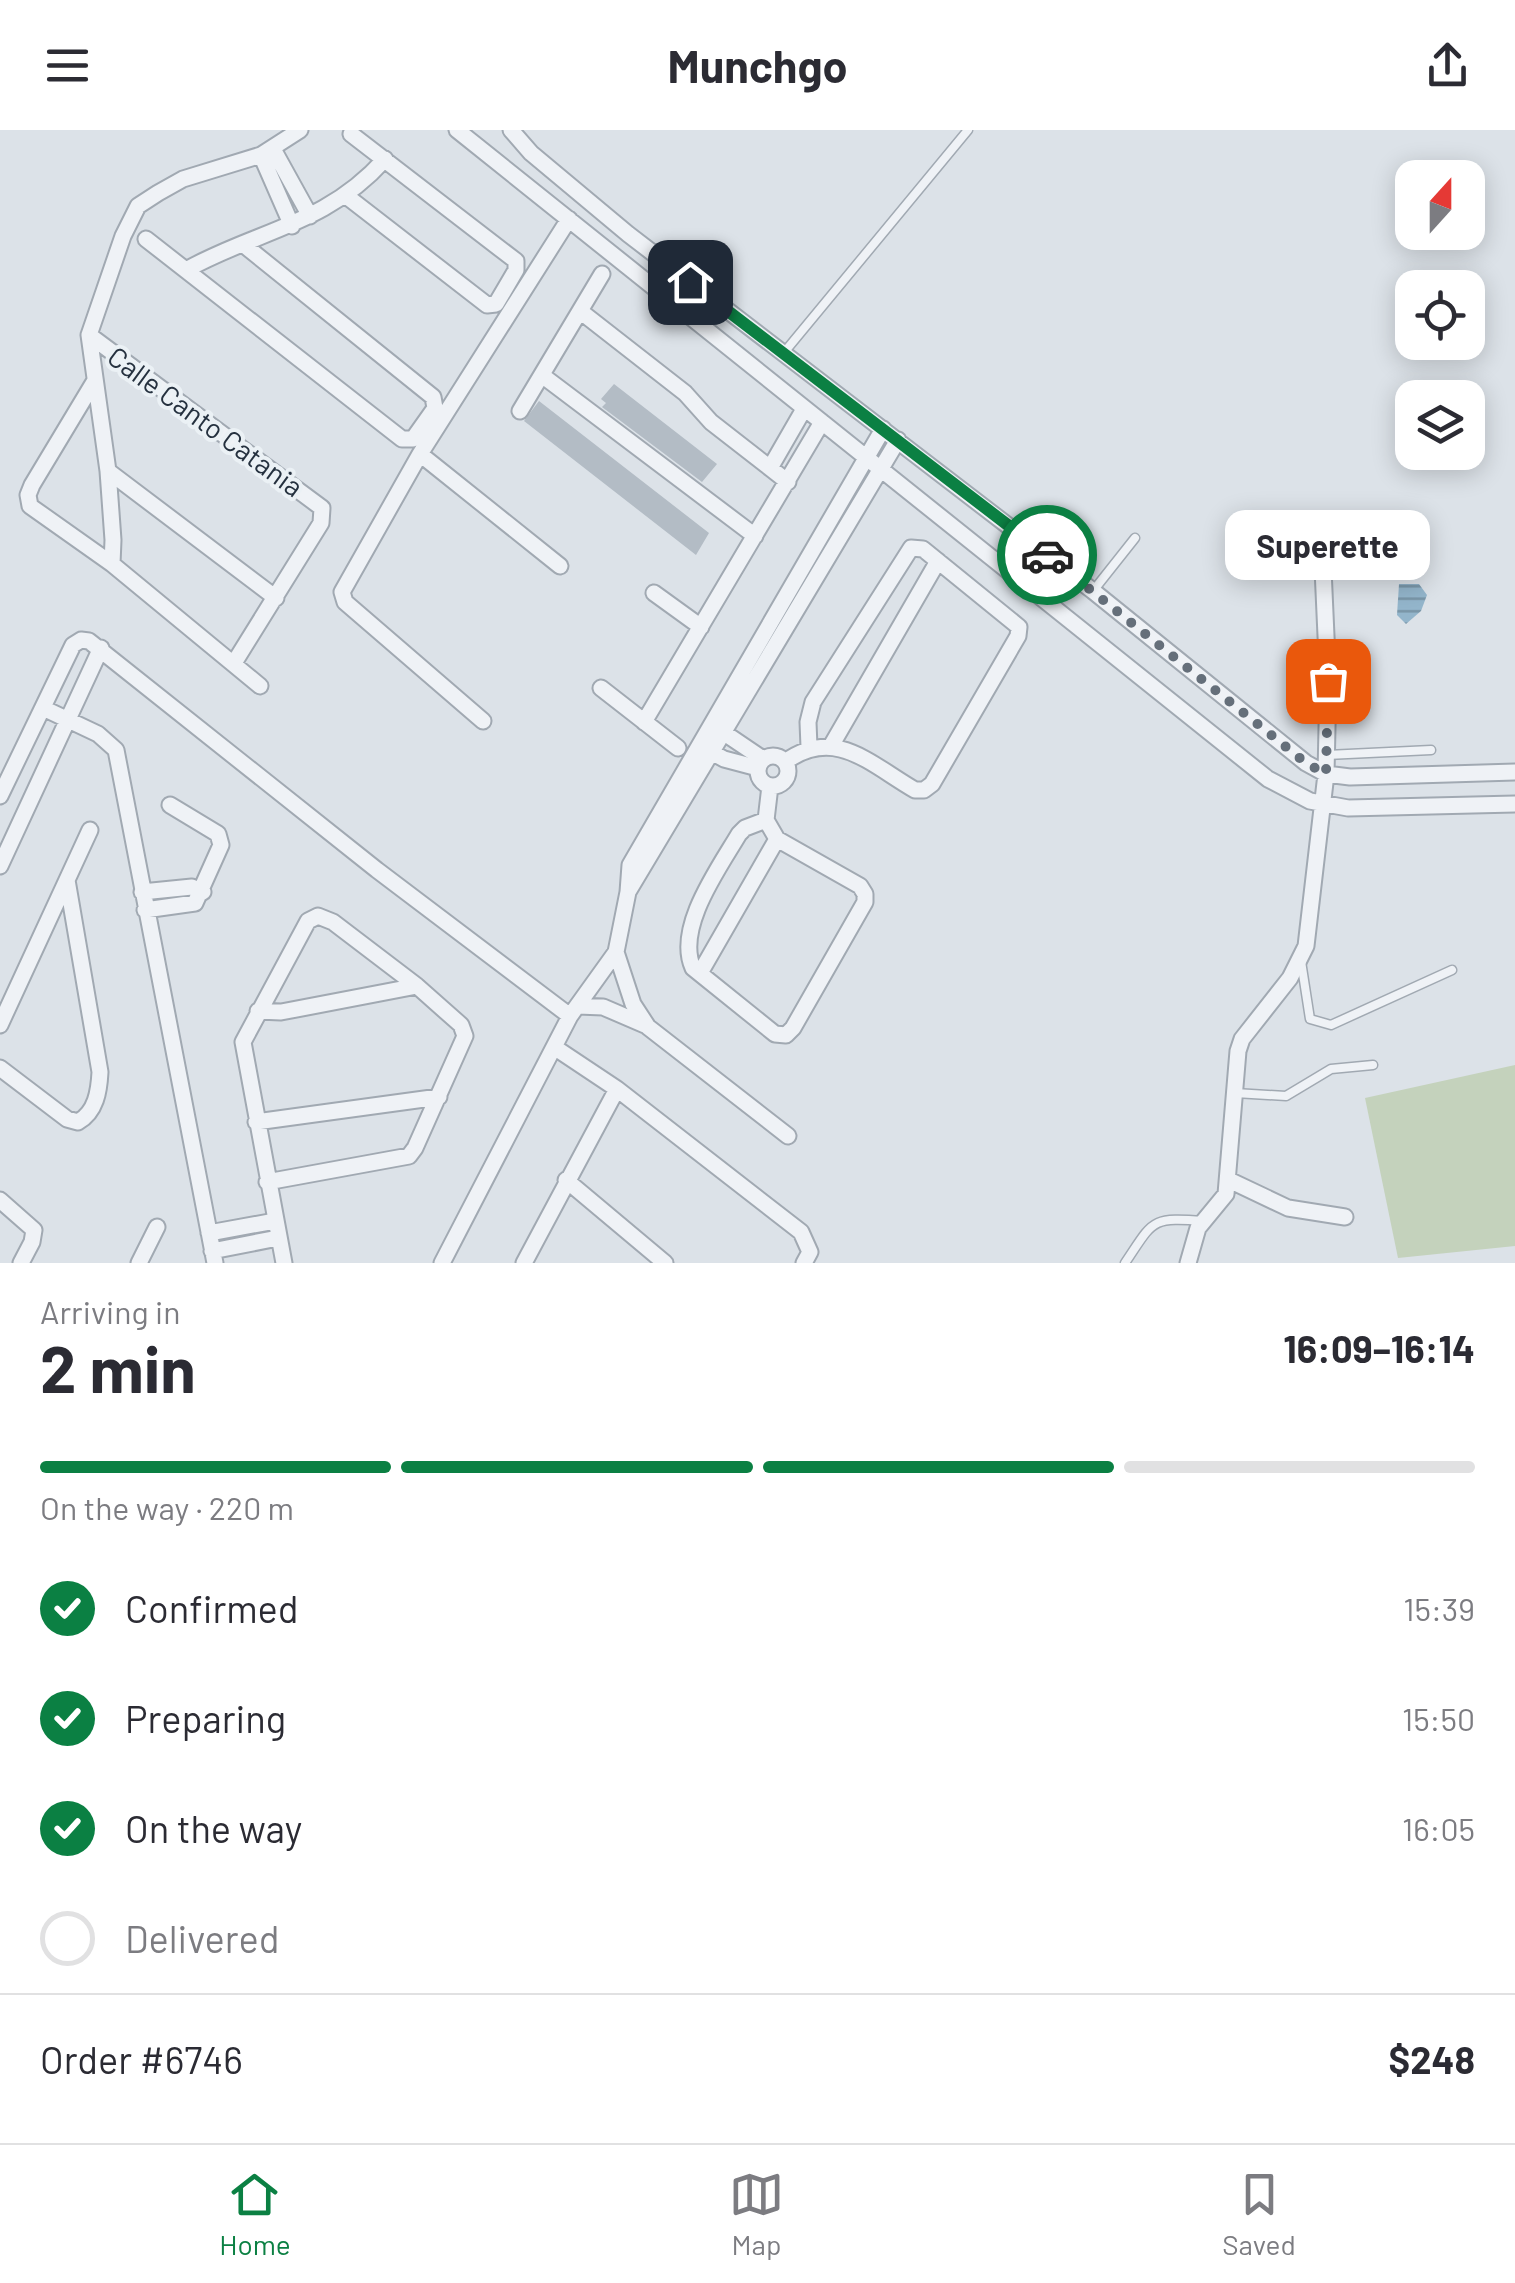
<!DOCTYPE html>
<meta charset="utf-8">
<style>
:root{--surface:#fff;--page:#f2f2f3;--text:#2b2b33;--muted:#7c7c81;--line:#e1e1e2;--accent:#0b8043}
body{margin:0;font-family:Barlow,sans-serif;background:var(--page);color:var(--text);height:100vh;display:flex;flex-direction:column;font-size:38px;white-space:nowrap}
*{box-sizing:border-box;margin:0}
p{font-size:32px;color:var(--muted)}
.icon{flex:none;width:55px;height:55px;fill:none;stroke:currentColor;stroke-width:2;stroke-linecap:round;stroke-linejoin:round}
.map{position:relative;height:1133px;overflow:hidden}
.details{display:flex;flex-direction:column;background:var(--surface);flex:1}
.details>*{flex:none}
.needle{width:65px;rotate:21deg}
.tools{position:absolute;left:1395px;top:30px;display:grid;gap:20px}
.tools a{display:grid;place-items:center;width:90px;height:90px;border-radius:20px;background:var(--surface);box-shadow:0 5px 25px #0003;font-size:50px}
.pin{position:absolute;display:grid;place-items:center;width:85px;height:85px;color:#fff;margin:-42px;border-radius:20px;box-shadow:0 5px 15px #0006}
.courier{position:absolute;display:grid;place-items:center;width:100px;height:100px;margin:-50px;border:8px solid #0b8043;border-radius:50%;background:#fff;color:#222;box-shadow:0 2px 12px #0007}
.bubble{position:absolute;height:70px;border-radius:20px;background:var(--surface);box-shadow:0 5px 25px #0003;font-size:32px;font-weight:700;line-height:70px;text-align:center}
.overview em{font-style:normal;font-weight:700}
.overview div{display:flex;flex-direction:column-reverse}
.overview{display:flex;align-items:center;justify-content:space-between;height:170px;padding:0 40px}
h1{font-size:65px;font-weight:700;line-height:75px}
.bar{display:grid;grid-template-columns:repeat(4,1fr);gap:15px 10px;align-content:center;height:120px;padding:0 40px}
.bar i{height:12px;border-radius:8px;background:var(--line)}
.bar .current{background:var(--accent)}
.bar p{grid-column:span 4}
.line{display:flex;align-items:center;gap:25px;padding:0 40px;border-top:2px solid var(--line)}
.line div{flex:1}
ol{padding:0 40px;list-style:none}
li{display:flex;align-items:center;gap:30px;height:110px}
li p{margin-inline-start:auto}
li .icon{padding:10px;border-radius:50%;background:var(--accent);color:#fff;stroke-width:4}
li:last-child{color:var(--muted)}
li i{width:55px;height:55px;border:5px solid var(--line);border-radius:50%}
header{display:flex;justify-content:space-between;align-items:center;height:130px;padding:0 40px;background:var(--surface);font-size:45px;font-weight:700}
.menu{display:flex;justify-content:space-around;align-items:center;height:140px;border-top:2px solid var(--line);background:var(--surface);font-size:28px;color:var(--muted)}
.menu a{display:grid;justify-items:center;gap:5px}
.menu .current{color:var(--accent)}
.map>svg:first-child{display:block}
</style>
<header><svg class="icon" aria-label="menu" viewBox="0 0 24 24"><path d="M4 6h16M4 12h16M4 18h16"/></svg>Munchgo<svg class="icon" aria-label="share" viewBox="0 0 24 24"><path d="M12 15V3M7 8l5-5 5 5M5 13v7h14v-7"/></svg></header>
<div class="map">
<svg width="1515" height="1133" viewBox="0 0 1515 1133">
<defs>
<pattern id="water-rules" width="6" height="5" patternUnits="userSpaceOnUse" patternTransform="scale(2.5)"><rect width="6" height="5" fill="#93b5cb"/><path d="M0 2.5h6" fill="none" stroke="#7894a6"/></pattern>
</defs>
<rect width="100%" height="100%" fill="#dce2e8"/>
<path fill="#c4d2bc" d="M1515 935V1116L1398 1128 1365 968Z"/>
<path fill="url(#water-rules)" d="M1399 454H1419L1427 465 1421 481 1406 494 1397 485Z"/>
<path fill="#b3bcc5" d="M614 254 717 334 702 352 602 277 606 273 601 269Z
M539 271 709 403 696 425 524 291Z"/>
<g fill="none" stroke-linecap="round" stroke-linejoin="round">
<defs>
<path id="service" d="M782 225 968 0
M1093 461 1135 408
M1327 625 1431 620
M1301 831 1310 889 1331 895 1452 840
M1235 963 1286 966 1331 939 1373 935
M1125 1133C1154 1090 1150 1087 1204 1091"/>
<path id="minor" d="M457 0 1268 649 1310 671 1348 678 1515 674
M511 0 531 23 628 104 1093 461 1306 633 1326 644 1350 647 1515 642
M273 19 310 86
M261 25 292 96
M345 65 487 175 496 174 516 140V131L351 4
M146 109 402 309H413L435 278 433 267 244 115
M186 140C257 100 325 96 385 29
M580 181 685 263 711 292 788 352
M89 205 322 378 321 393 234 533
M543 246 755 406
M94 252 32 355 28 365 30 376 112 434 260 556
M520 281 602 144
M420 324 560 436
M770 338 804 279
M108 341 276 468
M112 434 113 410 108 341 89 205 123 106 138 76 158 63 183 49 261 25 300 0
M654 463 701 497
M601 558 678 618
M43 578 98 604 116 620 215 1133
M483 591 345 472 342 462 420 324 569 89
M644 592 822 292
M717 598 763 629
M831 616 938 431
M706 619 724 629 758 638
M758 641a15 15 0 1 1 30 0a15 15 0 1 1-30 0Z
M785 632C835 596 870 634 915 660H924L932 654 1018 506 1019 497 923 419 911 418 813 572 808 592 809 617
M0 666 73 515 81 510 89 511 377 740 570 886 616 822
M766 690 745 698 739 704C719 738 675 798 693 838L775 904 786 905 793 898 865 772V764L860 756 777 709 766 690 770 656
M0 736 101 518
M142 762 192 757 203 762
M628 762 898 310
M145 780 195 773 221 715 218 704 170 675
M700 843 777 709
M578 876 603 877 645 895
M258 881 281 882 417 856 461 895 465 906 415 1018 409 1026 267 1052
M0 895 90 700
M554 917 617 959 801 1102 810 1122 804 1133
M0 938 67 989 78 992C96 982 99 961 100 942L67 750
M256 992 439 967
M788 1006 648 897 633 874 616 822 628 762 630 735 883 299
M566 1050 665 1133
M1229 1050 1288 1078 1345 1087
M0 1070 34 1100 32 1112 21 1133
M209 1103 275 1091
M212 1121 278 1108
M139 1133 157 1097
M284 1133 243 912 308 791 318 786 333 792 417 856
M442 1133 570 886
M524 1133 617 959
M1188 1133 1198 1098 1226 1064 1238 921 1242 909 1290 848 1306 816 1326 644 1328 551 1322 416"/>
</defs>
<use href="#service" stroke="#a1a9b2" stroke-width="11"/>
<use href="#minor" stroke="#a1a9b2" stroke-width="19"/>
<use href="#service" stroke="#eff2f6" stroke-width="8"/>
<use href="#minor" stroke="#eff2f6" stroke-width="15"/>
</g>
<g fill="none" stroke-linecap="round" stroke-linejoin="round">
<path stroke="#656f7a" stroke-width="10" stroke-dasharray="0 18" d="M1047 425 1306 633 1326 644 1328 551"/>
<path stroke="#0b8043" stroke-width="12" d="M690 152 1047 425"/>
</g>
<g text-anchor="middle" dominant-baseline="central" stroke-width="8" stroke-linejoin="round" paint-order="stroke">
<g font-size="28" fill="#25313f" stroke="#ebf1f5">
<text transform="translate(206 291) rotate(36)">Calle Canto Catania</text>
</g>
</g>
</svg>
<div class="tools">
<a><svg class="needle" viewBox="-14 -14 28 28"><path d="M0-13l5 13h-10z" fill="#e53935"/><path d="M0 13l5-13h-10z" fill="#7c7c81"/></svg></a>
<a><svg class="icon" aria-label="locate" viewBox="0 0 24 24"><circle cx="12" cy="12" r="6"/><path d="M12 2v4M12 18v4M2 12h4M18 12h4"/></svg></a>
<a><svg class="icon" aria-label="layers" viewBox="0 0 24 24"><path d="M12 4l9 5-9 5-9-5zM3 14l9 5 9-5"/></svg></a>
</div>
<div class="pin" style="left:1328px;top:551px;background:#ea580c"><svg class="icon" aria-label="bag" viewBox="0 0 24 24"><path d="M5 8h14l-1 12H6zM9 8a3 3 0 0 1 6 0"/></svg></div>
<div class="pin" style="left:690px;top:152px;background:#1f2937"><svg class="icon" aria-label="home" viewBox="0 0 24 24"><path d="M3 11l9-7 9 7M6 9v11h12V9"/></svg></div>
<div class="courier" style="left:1047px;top:425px"><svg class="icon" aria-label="car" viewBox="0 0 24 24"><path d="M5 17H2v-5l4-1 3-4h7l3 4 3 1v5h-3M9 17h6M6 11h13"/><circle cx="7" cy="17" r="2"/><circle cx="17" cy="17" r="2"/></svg></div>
<div class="bubble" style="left:1225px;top:380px;width:205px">Superette</div>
</div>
<section class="details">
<div class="overview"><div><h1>2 min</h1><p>Arriving in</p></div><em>16:09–16:14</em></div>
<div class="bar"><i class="current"></i><i class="current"></i><i class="current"></i><i></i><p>On the way · 220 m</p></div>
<ol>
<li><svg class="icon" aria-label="check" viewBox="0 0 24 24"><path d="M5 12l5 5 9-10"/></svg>Confirmed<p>15:39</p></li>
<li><svg class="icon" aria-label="check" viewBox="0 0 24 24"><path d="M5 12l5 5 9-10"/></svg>Preparing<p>15:50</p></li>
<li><svg class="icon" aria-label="check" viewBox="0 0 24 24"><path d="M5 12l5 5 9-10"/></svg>On the way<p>16:05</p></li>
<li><i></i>Delivered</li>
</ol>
<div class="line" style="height:130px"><div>Order #6746</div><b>$248</b></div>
</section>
<nav class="menu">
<a class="current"><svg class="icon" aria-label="home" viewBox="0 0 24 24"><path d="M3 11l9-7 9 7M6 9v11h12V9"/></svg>Home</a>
<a><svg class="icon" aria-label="map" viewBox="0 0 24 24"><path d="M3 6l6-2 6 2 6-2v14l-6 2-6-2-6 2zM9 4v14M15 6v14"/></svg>Map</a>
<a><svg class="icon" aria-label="saved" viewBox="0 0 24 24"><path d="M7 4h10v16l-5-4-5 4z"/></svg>Saved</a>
</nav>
